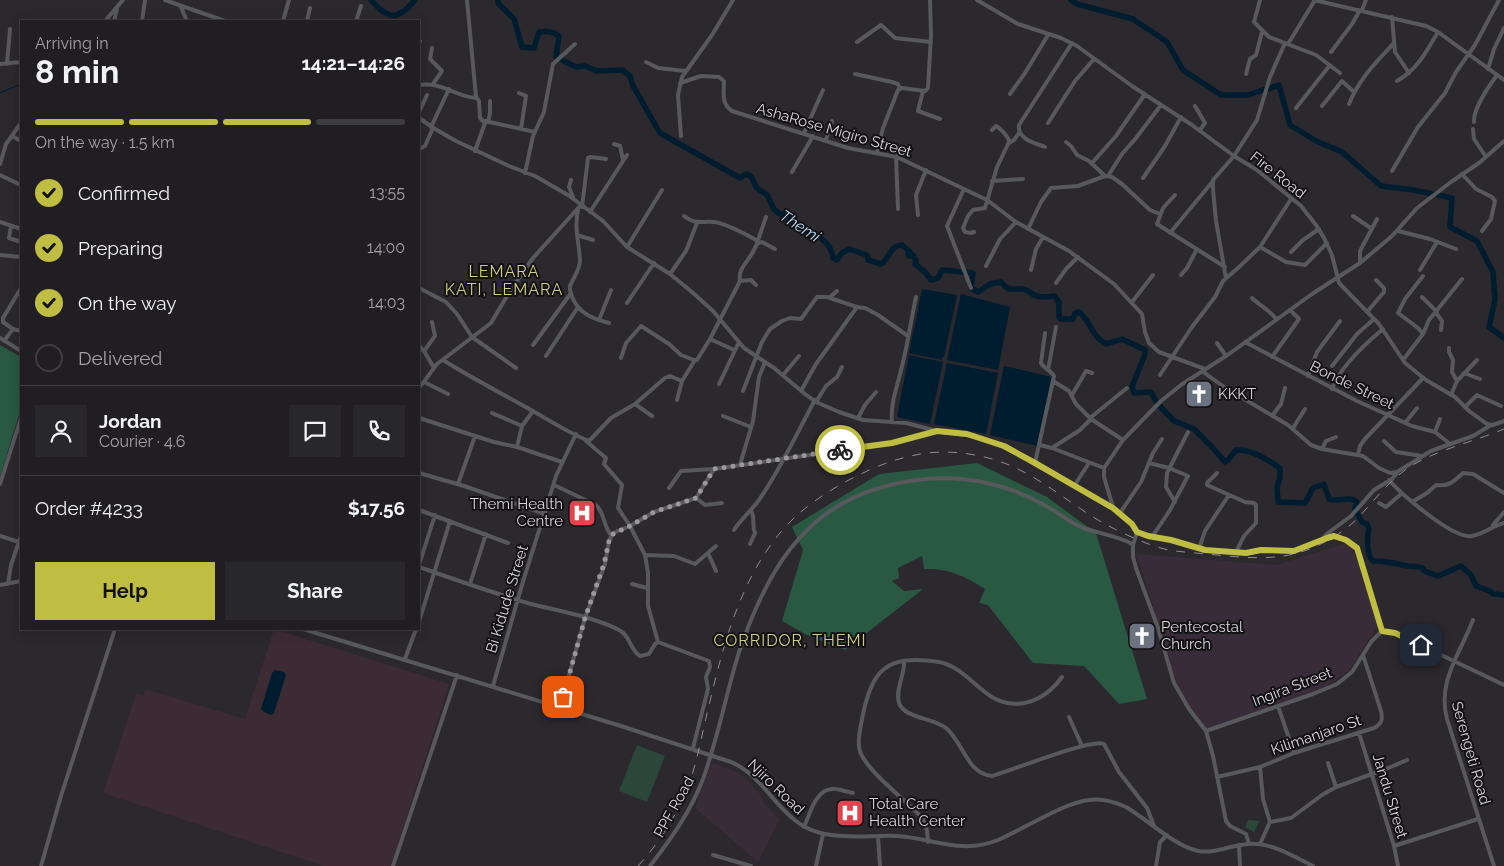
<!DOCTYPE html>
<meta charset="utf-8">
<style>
:root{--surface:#201e22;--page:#28272a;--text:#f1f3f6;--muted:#a2a2a5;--line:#3d3c40;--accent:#bfbe42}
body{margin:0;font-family:Raleway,sans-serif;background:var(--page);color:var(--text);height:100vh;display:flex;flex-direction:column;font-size:19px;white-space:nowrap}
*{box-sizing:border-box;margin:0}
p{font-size:16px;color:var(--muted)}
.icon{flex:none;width:28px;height:28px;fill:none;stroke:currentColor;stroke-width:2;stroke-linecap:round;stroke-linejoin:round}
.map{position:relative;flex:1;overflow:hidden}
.details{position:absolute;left:20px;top:20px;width:400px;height:610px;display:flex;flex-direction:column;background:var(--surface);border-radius:0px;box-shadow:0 2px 12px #0003,0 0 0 1px var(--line)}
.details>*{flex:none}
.pin{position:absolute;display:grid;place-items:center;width:42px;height:42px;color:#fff;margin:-21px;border-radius:10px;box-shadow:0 2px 8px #0006}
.courier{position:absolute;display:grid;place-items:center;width:50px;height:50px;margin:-25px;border:4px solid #bfbe42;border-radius:50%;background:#fff;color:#222;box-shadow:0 1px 6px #0007}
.headline em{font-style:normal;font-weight:700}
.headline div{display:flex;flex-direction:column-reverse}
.headline{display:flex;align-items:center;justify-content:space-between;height:85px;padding:0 15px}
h1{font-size:32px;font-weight:700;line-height:38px}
.bar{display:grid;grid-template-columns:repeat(4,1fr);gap:8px 5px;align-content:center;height:60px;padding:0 15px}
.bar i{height:6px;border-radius:4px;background:var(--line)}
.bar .on{background:var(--accent)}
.bar p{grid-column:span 4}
.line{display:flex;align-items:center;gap:12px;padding:0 15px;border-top:1px solid var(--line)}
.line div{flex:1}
.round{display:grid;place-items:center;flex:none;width:52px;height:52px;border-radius:0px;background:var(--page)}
ol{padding:0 15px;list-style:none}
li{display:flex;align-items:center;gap:15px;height:55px}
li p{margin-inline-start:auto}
li .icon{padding:5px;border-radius:50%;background:var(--accent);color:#111;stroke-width:4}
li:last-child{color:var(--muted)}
li i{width:28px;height:28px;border:2px solid var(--line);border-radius:50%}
.button{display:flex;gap:10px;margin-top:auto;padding:10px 15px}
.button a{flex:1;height:58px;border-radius:0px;background:var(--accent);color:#111;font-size:20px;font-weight:700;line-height:58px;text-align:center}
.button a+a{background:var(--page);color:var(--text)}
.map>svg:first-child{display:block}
</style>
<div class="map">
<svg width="1504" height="866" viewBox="0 0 1504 866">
<rect width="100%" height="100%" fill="#2b282e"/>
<path fill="#3d2b33" d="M274 629 449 684 391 866H324L103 793 136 694 143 696 145 689 245 719Z"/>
<path fill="#392c39" d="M1351 542 1378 626 1349 670 1325 688 1205 730 1179 691 1137 554 1276 565Z
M714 763 737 772 746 779 760 794 765 805 780 819 758 862 695 808 711 764Z"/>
<path fill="#2a4739" d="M637 745 665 756 647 802 619 791Z
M1248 820 1260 821 1254 832 1245 827Z"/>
<path fill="#295942" d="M0 345 21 357V408L0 477Z
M977 463 1047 497 1096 533 1147 699 1119 704 1084 666 1033 663 988 605 979 603 985 589C965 576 948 568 924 569L922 556 898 568 899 578 892 581 904 591 923 589 845 650 805 634 782 621 803 550 792 527 879 474Z"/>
<path fill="#001c2f" d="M922 289 957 295 944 357H942V360L909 353Z
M961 294 1010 307 998 370 947 360Z
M909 355 943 362 930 424 897 417Z
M947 363 998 373 986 434 934 424Z
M1004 366 1052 377 1038 446 990 435Z
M275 670 284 672 286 675 274 713 271 715 264 712 261 709 272 673Z"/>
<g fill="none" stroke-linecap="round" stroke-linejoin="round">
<path stroke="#001c2f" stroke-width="1" d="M0 93 21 84"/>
<path stroke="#001c2f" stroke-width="5.5" d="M371 0C388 20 398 21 415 0
M498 0V3L514 19 522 47 534 48 539 32C547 31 552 31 559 36L556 57 576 67 585 66 597 71 622 70 630 76 633 86 660 133 740 178 746 174C755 176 752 183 757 188 760 191 764 192 767 195 770 199 771 205 774 209 777 213 783 215 787 218 802 227 832 238 833 258L837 260 842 253 849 249 867 255 868 260 881 264C890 258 889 246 902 245L910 252 908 254 909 256 913 255 916 261 915 264 925 272 931 280 938 278 942 270 973 273 971 288 978 292 990 284 1001 282C1010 293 1012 288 1023 289 1028 290 1030 293 1034 295 1040 298 1048 297 1054 296L1059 302V317L1061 319H1073L1075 313 1079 312C1090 320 1092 337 1106 344L1122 339 1145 350V354L1132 387 1134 393 1151 392 1157 403 1174 421 1194 429 1212 447 1225 462 1228 460 1236 450C1254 450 1266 459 1280 468V478L1277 487 1278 502 1305 503 1313 488 1324 484 1329 499C1339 503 1348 495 1357 502L1355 509 1362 522 1367 524 1369 529C1367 537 1366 554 1373 561 1387 560 1394 564 1407 566 1413 566 1417 566 1423 568L1424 571 1438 576 1461 566 1471 575 1476 586 1490 591 1493 594 1504 595
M1071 0 1077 4 1133 19 1167 42 1183 70 1221 95H1248L1266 89
M1268 89 1279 85 1290 125 1316 141 1342 152 1381 186 1414 190 1432 194
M1438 195 1452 198 1450 227 1477 241 1493 272 1495 300 1489 327 1504 338"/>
<path stroke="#58595c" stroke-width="4" d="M165 0 225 21
M467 0 476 97 479 101 480 118 485 123 475 151
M977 0 1018 24 1061 38 1077 46 1132 86 1192 125 1234 156 1257 170 1301 206 1316 225 1324 238 1332 255 1339 283 1379 324 1405 363 1426 380 1455 397 1469 411 1487 424 1493 425 1504 421
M1260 0 1254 22 1269 37 1316 55 1340 73
M1314 0 1426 26 1438 32 1504 80
M181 7 187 21
M1362 10 1366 0
M1392 17 1395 52 1409 73
M105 21 123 0
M114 21 117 9
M142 21 145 0
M283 21 289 0
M307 21 310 8
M356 21 361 6
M857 42 881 25 895 38 931 42
M419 43 420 41
M1288 44 1315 0
M432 48 430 59 442 71 433 84
M1331 52 1352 24 1360 10
M646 62 658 68 685 71
M0 64 21 62
M7 64 10 29
M1488 69 1494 49 1504 28
M855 74 892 82 898 84 900 89
M1246 74 1250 59 1256 55 1262 32
M1397 81C1418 69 1426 52 1438 32
M680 83 701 76 719 77 724 81C724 93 721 104 732 111L848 148 897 157 987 200 1016 222 1069 251 1114 284 1142 314 1145 332 1149 343 1159 352 1205 369
M419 85C445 82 455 97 476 98
M923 91 918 111 940 119
M519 93 526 96 521 129
M1010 94 1025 73 1048 35
M1349 104C1359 79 1376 62 1394 43
M1195 106 1205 123 1200 130
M1322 106 1342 81 1354 92
M1296 108 1330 65
M419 112 427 95
M419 118 435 129 456 141 509 166 535 176 568 195 603 221 627 247 670 274 692 292 713 311 744 348 774 368 805 394 816 402 839 412 863 420 906 423 941 432 974 436 990 441 1026 458 1120 513 1135 527 1137 532 1133 545
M485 121 535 132
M488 122 490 113V101
M1474 122C1473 108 1489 86 1497 75
M1048 123 1075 81 1094 59
M431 127 449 89
M1473 129 1474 139 1486 157
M804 133 823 90
M12 136 21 141
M681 136 678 95 682 77 712 35 733 0
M826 140 832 121
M1066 142 1071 146 1077 155 1089 161 1105 176
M1009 143 1014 140 1019 133
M614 144 620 146 623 160
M1045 147C1035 143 1017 139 1019 125L1072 43
M419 149 425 146 433 128
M877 153 883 128 898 90 902 88 925 91 928 88 931 35 930 0
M896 156 898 209
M1092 163 1116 136 1145 94
M0 164 6 144 21 123
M1392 171 1418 127 1445 93 1456 72 1475 45 1499 0
M792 172 813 136
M525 173 533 136 544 112 553 64 575 44
M1462 174 1476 189 1492 197 1495 201 1491 219 1482 231
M0 175 21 185
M1108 176 1122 154 1136 138 1161 105
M1143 178 1165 146 1181 117
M571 180 569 187 573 197
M992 181 1023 179
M964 189 947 226 971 288
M1175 195 1163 208 1157 224 1225 267
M582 207 588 158 591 157 606 159
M578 210C574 227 579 243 580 260 580 271 573 277 570 286 569 291 572 296 574 301 582 315 594 319 609 323
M590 212 627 155
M918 215 916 195 926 170
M684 216C696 225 700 221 714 222 726 223 747 235 758 241
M1353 216 1372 229
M0 222 21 229
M11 226 9 238 21 242
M1028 229 1041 202 1051 188 1078 186 1105 176 1112 177 1122 184 1150 210 1160 214
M1398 231 1430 239 1456 249
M974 232 971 233 965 232 963 228 968 216 973 210 985 208 997 167 1009 142C1009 137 1000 128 996 126L992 130
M1170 233 1213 181
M577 235 593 240
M757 243 766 217
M627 247 662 190
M1260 247 1286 262 1305 265 1327 243
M1291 252 1303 240 1319 229
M0 255 21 257
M1360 262V251L1377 219
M986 266 1000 239 1016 222
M1031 270 1036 249 1043 237
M1420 270 1437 242
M670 274 686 251 697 223
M1181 275 1187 268 1197 249
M1423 276 1405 299 1398 313 1418 328 1423 334
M1226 278 1216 221 1213 189V180L1234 156 1257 120 1270 77 1285 43
M740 281 751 280 756 285
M1056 283 1066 269 1078 257
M419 288 446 302 457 314 472 337 516 368
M830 297 837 291
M1422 297 1437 312
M1252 298C1258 304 1273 313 1276 319
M1132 302 1153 275
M627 303 654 263
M1367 312 1384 292V288L1376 280
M1436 313 1442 321 1441 330
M599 320 611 290
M13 329 3 322V318L21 288
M0 338 21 351
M710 339 734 350
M4 341 13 329 21 331
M1245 342 1357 401 1412 426 1435 432 1450 444
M1217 343 1226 356
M533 345 571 293
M419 346 424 351 434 368
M1449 348V352L1453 360 1452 372 1457 381
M424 351 435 336 432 322
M546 356 578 307
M1272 357 1299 319 1290 310
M621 358 626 343 641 326 669 344 681 355 694 360H697L710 339 740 281C738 269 746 264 751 255 753 252 755 248 757 244L762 242 775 249
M443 360C470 377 497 391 524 406 546 418 566 432 589 441L611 418 635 404 665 378 670 376 682 381
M1403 360 1423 334 1429 320 1462 279
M1332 366 1357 334 1374 319
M1048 370 1056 327
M1202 371 1224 387 1288 425 1311 445 1322 449 1363 456 1379 468 1390 473 1397 472 1431 451 1473 436 1491 425
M1464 373 1480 379
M783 375 799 356
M1160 375 1192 327 1215 297 1223 281 1238 268 1260 247 1291 199
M1308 376 1317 352 1340 321
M1053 381 1069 391 1076 404 1091 419 1123 440
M424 382 448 394
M719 384 739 342
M419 387 423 383 437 364 491 323 510 291 533 258 580 206
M1332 389C1340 367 1365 344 1383 329
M743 391 762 342 770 329 782 321 790 318 801 319 817 297H827L857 307 865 308 878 315 908 336
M801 391 816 364 857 307
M1072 395 1086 371 1092 373
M1451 395 1457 381 1477 360
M677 400 682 381 695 360
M816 402 826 386 837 377 842 367
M635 404 652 416
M1465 407 1477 395 1501 406
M492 413 522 426
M723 416 751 427
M1272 416 1281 404 1285 388
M419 418 494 442 517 447 562 462
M858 418 865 405 876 392
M1090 418 1127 388
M892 422C890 403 898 385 902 366 908 343 911 320 916 297
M1405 423 1417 408
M1293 428 1305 409
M1435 432 1440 419
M586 441 606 458 604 464 622 485 618 508 630 526 645 555 648 573V606L658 642
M1384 441 1396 452 1422 456
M1040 445 1052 448 1104 468
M517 447 522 426 533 411
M1052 448 1080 430 1091 419
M1322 449 1326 441 1336 437
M1358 455 1360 446 1365 439 1423 378
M1035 463 1054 376C1051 370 1044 369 1041 363L1045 333
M1149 463 1169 468 1188 476 1170 510 1152 537
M740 465 753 421 759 377 765 362
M419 473 464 486 545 514
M1217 473 1207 483V485L1245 502 1254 503 1256 505V523L1244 536 1236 552
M1389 480C1401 494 1454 540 1472 536 1483 534 1493 526 1504 523
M0 484 21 418
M458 484 475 436
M554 485 596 505C605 513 603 526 611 535
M1074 486 1089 463
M669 488 681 471 714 469
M696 498 705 505 722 503
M1175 502 1166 487 1167 473 1188 432
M1412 502 1427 493 1436 485C1449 487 1454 481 1463 473L1473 474 1504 493
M1379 503 1386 507 1401 494
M1113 507 1104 477V468L1123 440 1161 401 1181 385 1229 354 1312 294 1360 263 1392 236 1417 208 1451 182 1479 163 1504 141
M419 510 508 543
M1120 513 1141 482 1153 453 1162 439
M1493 525 1504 512
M734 530C741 519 751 511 759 500 780 470 797 433 815 400
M1137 532 1205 550 1249 553 1261 550 1294 551 1327 537 1334 536 1346 540 1357 548 1361 559 1382 631
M0 536 19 542
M1324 537 1328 533 1351 516 1374 490 1392 479 1397 473
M750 544 755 533C751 525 756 518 751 511
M1133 545V557L1136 568 1158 628 1174 683 1189 709 1206 731 1213 756 1226 821 1230 826 1246 834 1249 844
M1199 549 1205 531 1229 495
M708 553 716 571
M645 555 674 556 695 564 716 546
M419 565 435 515
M419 567C456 580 493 593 531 604 559 611 594 617 619 630 630 635 630 650 640 656L649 654 655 644 658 642 709 661 710 667 706 677 708 689 693 748
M8 584 11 565 21 536
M470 584 486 534
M632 584 647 588
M0 585 21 581
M1473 620C1460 654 1437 681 1447 719L1494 866
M419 622 450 521
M303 629 621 726 731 762C770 779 780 826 825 834 849 839 874 835 897 836 933 838 961 855 998 840 1024 829 1063 803 1089 800 1101 798 1115 802 1126 807 1148 820 1173 845 1198 851 1215 854 1231 845 1248 844 1271 842 1293 856 1313 866
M405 659 416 629
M904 661C905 675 895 689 899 703 904 718 933 718 946 728 963 742 967 774 992 776 1011 771 1091 738 1104 744L1119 772 1147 808 1154 826
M493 686 522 585 556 476 576 434
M1278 706 1294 753
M560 707 585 618 605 564 609 541 613 533 630 526 654 512 696 498 714 469 892 443 937 431
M1069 717 1082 746
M1206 731 1313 694 1337 684 1352 672 1371 642 1382 631 1395 633 1504 685
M1359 733 1394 846 1398 866
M1328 763 1336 787
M1260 767 1263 799 1270 822
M1217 777 1260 767 1294 753 1374 728C1382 723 1383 720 1381 711L1363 655
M804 827C810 814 815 790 832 789 838 788 846 792 853 793
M878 836 880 866
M928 842 927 830 923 819C907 801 873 776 862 756 856 745 860 731 862 719 872 669 886 654 939 662 966 667 981 698 1007 703 1030 707 1049 695 1062 677
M1260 844 1270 822 1291 818 1322 795 1336 787 1386 769 1407 760
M1239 845 1240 866
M1394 846 1478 819
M713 855 751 866
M41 866 61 796 115 629
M393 866 457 675
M650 866C671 839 691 811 703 779 718 738 726 694 739 652 765 576 801 509 883 487 910 479 935 477 962 479 990 482 1020 491 1044 505 1058 512 1069 522 1083 528 1097 533 1123 537 1133 545
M816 866 823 834
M1156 866 1160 842 1167 835"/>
<path stroke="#8f8e92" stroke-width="1" stroke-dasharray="9 9" stroke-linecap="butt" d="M638 866C660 842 679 812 690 781 697 761 701 739 706 718 722 650 739 576 788 524 804 507 824 494 845 482 866 471 887 461 911 456 945 447 989 454 1020 470 1050 485 1076 508 1105 524 1120 532 1137 540 1154 546 1171 552 1188 552 1206 554 1231 556 1257 560 1283 556 1308 553 1337 538 1356 520 1374 501 1389 480 1411 466 1439 449 1473 442 1504 429"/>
</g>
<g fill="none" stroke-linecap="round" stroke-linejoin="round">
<path stroke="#9a989d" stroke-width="5" stroke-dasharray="0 9" d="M563 697 585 618 604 564 609 541 613 534 630 526 654 512 696 498 714 469 840 450"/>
<path stroke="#bfbe42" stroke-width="6" d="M840 450 892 443 937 431 967 434 1004 446 1035 463 1113 508 1132 524 1137 532 1148 536 1171 540 1205 550 1246 553 1261 550 1294 551 1327 538 1334 536 1346 540 1357 548 1382 631 1395 633 1421 645"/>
</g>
<defs>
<symbol id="church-square" viewBox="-11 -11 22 22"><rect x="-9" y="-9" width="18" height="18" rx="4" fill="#6b7280" stroke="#131114"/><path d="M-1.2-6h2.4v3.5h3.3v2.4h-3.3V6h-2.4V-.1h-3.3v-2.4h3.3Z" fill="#fff"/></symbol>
<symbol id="hospital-square" viewBox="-11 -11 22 22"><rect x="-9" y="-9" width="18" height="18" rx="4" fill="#e0444e" stroke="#131114"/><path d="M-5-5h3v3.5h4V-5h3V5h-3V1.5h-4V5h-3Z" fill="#fff"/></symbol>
</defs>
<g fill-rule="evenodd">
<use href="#church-square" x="1183" y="378" width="32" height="32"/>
<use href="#hospital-square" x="566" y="497" width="32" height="32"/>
<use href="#church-square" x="1126" y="620" width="32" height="32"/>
<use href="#hospital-square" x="834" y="797" width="32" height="32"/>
</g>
<g text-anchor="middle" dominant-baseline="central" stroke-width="4" stroke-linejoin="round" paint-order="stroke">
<g font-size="15" fill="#d6d5d9" stroke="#131114">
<text transform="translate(834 130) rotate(16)">AshaRose Migiro Street</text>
<text transform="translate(1278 175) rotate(38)">Fire Road</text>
<text transform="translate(1352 385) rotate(26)">Bonde Street</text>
<text transform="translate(507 599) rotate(-73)">Bi Kidude Street</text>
<text transform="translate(1292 687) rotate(-21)">Ingira Street</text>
<text transform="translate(1316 735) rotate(-19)">Kilimanjaro St</text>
<text transform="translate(1471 753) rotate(74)">Serengeti Road</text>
<text transform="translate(776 787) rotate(44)">Njiro Road</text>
<text transform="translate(1390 796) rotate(73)">Jandu Street</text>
<text transform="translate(674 807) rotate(-61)">PPF Road</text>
</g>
<g font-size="15" fill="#d6d5d9" stroke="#131114" text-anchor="start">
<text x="1218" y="394">KKKT</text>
<text x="563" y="504" text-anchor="end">Themi Health<tspan x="563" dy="17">Centre</tspan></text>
<text x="1161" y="627">Pentecostal<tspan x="1161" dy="17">Church</tspan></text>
<text x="869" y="804">Total Care<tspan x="869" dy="17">Health Center</tspan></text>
</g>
<g font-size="16" font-style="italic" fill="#b0d8f4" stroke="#131114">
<text transform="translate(800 226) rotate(33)">Themi</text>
</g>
<g font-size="16" letter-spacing="1" fill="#ced082" stroke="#131114">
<text x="504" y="271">LEMARA<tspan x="504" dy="18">KATI, LEMARA</tspan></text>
<text x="790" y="640">CORRIDOR, THEMI</text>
</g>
</g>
</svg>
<div class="pin" style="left:563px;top:697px;background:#ea580c"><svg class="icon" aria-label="bag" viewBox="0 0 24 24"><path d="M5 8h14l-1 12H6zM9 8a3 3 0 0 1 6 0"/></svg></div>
<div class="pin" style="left:1421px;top:645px;background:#1f2937"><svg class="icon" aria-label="home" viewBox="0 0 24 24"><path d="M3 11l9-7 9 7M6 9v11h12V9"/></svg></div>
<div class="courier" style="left:840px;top:450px"><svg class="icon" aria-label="bike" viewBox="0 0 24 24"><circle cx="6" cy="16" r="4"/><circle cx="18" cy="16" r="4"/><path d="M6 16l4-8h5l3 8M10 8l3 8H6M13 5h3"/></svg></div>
<section class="details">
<div class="headline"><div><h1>8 min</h1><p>Arriving in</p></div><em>14:21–14:26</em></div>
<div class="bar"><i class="on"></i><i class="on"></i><i class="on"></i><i></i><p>On the way · 1.5 km</p></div>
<ol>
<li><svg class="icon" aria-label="check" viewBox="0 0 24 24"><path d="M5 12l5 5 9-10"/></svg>Confirmed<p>13:55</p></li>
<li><svg class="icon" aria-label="check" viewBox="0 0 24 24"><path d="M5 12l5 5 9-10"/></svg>Preparing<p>14:00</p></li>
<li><svg class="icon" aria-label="check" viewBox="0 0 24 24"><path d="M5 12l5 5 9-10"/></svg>On the way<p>14:03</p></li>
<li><i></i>Delivered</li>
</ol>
<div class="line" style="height:90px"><a class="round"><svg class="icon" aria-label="person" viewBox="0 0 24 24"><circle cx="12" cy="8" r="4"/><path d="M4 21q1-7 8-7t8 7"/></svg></a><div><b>Jordan</b><p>Courier · 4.6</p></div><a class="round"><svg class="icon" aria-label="chat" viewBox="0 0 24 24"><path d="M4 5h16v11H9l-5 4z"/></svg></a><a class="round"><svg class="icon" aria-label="phone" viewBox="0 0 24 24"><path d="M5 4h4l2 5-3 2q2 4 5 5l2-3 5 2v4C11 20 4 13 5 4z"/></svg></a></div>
<div class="line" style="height:65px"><div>Order #4233</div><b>$17.56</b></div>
<div class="button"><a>Help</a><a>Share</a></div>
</section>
</div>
